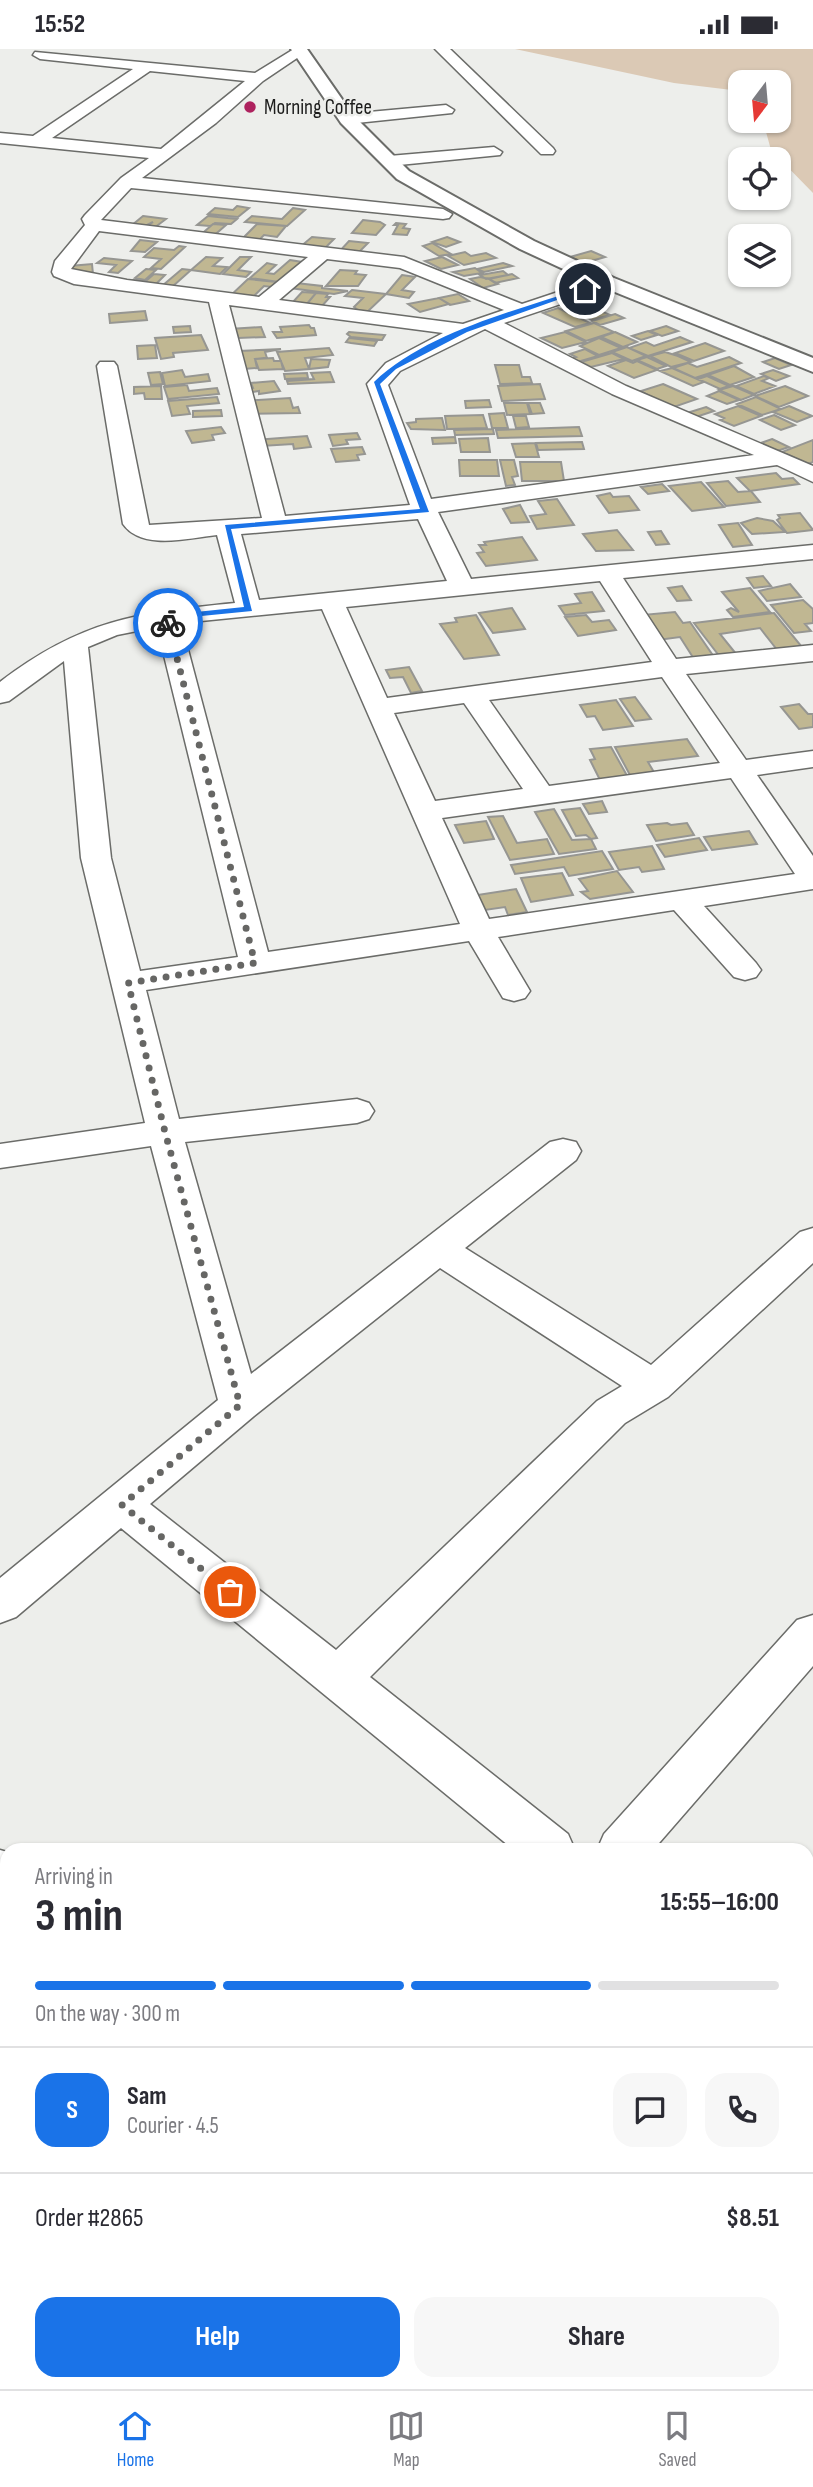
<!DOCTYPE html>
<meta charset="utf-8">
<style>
:root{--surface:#fff;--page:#f7f7f7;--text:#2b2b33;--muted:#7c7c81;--line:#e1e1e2;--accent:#1a73e8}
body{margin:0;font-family:"Sofia Sans Condensed",sans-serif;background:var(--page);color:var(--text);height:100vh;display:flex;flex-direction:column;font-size:26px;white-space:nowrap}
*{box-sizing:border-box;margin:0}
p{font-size:23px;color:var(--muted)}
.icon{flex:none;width:38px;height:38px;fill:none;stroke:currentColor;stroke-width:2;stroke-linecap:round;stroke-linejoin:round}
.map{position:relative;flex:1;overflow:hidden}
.sheet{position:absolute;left:0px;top:1794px;width:814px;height:548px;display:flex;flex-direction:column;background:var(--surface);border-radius:21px 21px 0 0;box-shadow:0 2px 5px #0004}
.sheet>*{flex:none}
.needle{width:46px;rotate:196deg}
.fabs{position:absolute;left:728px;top:21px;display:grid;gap:14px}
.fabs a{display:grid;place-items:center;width:63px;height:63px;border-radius:14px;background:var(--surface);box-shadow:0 2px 5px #0004;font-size:35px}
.pin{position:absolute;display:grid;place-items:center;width:60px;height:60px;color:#fff;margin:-30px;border:4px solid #fff;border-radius:50%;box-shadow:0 2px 7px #0007}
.courier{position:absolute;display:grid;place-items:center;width:70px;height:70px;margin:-35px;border:5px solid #1a73e8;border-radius:50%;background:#fff;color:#222;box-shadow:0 2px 9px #0007}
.overview em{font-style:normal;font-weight:700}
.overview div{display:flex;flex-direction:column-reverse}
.overview{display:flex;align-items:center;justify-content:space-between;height:119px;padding:0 35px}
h1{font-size:46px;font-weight:700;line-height:52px}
.bar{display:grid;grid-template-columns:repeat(4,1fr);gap:10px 7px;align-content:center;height:84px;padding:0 35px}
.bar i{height:9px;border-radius:5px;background:var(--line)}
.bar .on{background:var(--accent)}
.bar p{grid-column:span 4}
.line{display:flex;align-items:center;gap:18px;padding:0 35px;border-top:2px solid var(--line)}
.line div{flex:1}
.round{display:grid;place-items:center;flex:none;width:74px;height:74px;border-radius:21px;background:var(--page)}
.button{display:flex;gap:14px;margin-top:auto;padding:14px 35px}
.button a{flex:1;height:80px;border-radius:21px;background:var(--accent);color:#fff;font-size:28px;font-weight:700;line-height:80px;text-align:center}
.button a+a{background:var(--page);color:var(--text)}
.status{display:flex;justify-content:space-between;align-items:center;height:49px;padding:0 35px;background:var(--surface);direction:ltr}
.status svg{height:19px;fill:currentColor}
.tabs{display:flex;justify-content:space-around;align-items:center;height:98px;border-top:2px solid var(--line);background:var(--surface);font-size:19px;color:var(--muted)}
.tabs a{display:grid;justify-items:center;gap:4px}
.tabs .on{color:var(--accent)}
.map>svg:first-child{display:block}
</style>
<div class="status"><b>15:52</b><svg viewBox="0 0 49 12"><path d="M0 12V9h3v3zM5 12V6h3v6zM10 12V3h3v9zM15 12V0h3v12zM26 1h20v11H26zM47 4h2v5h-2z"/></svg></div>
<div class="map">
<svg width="813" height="2340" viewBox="0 0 813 2340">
<rect width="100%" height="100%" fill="#edeeeb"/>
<path fill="#dbc9b5" d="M515 0H813V144L771 101 763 72H779V33H740V42L674 34Z"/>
<path fill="#c0b792" stroke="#969692" stroke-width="2" d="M237 157 249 159 238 168 208 165 215 159 233 161Z
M293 159 305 161 287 177 245 173 252 167 282 170Z
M143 167 166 170 154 179 146 178 153 173 143 178 131 177Z
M208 167 237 170 231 175 215 174 210 177 197 176Z
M363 171 380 173 385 176 376 186 352 184Z
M396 174 406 175 403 179 410 180 407 186 393 185 398 176H394Z
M213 175 226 176 210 190 197 189Z
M257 175 286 177 277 188 264 186 256 194 240 192Z
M312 188 334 190 325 199 300 198Z
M447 188 460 193 446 198 432 193Z
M140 191 157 193 145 203 131 202Z
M349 192 368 194 356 206 338 204Z
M432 194 451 205 439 207 423 197Z
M179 197 185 198 161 220 151 219 161 210 144 208 154 199 174 201Z
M591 202 605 208 585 214 570 208Z
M465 203 471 207 486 204 496 209 464 216 448 207Z
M206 208 222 209 213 217 227 218 220 225 191 221Z
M240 208H251L238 221 251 223 246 228 223 225Z
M442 208 458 216 441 220 425 212Z
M104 209 132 212 118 224 109 223 116 216 97 214Z
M290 211 302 213 279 233 250 229 267 214 276 216 267 224 274 225Z
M503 214 512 217 484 223 477 220Z
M92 215 93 225 72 227 70 217Z
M475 219 482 224 464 227 453 223Z
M146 220 156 221 145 231 135 229Z
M182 220 191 221 172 238 162 237Z
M340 221 357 222 355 225 366 226 358 237H326Z
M503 222 508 226 486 230 480 226Z
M154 225 165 226 152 239 127 237 133 231 146 232Z
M512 225 518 229 495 234 489 230Z
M402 226 415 228 402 241 414 243 409 249 386 245Z
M480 228 489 230 498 235 483 239 470 230Z
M248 230 277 233 272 238 264 237 254 247 242 246 228 249Z
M296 234 322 237V239L348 242 334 245 290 239Z
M352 241 386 245 364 266 354 258 363 249 345 247Z
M302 243 316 244 306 256 292 254Z
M591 243 600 248 581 254 571 249Z
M316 244 328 245 326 248H330L322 257 306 256Z
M458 245 469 252 450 256 439 249Z
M439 249 449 255 420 263 408 255Z
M558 259 590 274 575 278 543 264Z
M145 262 147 271 110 274 109 265Z
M601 262 610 266 592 271 584 267Z
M615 265 624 269 600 276 592 272Z
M594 274 614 283 586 292 566 282Z
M309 276 311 279H314L316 286 277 289 273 283H282L280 278Z
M190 277 191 283 174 284 173 278Z
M666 277 678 282 662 287 650 282Z
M261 278 265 288 238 289 237 284 231 285 230 280Z
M648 282 657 286 641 291 632 287Z
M349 283 385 286 382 291 351 288 347 285Z
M565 283 586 293 562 299 541 289Z
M615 283 637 293 623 298 601 288Z
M201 286 208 301 173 304 174 308 161 310 155 289Z
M680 288 692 293 648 307 629 299 646 293 654 297Z
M349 289 377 292 374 297 351 294 346 293Z
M599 289 621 299 599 306 580 297Z
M705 294 724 302 694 312 675 304Z
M155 296 157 309 138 310 137 297Z
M627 298 646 307 632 312 612 303Z
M329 299 333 306 305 309 309 320 285 322 277 303Z
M281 300 265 303 267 309 255 310 257 319 243 320 239 302Z
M585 300 598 307 574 314 567 311 576 308 570 305Z
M665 303 678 307 691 313 671 318 650 307Z
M612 304 624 310 591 318 581 313Z
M647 308 666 317 657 320 637 311Z
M729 308 741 314 695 329 673 319 688 314 697 318Z
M273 309 274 312H281L283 320 259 321 255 310Z
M775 309 791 316 779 320 763 313Z
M311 310 330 311 328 318 309 320Z
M626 311 633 314 637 312 657 321 634 329 608 317Z
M495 316H519L522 328H530L532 334 500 335Z
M734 317 754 328 730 336 708 326Z
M672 319 704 333 693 337 660 322Z
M182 321 185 328 208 325 210 332 165 337 162 324Z
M773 321 789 327 776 332 761 325Z
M160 323 163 335 151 336 148 324Z
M330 323 334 333 288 335 287 332 314 330 311 324Z
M307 324 308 329 285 330 284 325Z
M707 327 729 337 720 340 698 330Z
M764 327 769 329 762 332 775 337 754 345 736 337Z
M274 332 280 342 259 345V342L246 344 244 340 253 339 251 334Z
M540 335 545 350 502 352 498 337Z
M663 335 697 350 671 359 641 342Z
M187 336 189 342 217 339 219 345 168 350 164 338Z
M161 337 162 350H145L144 344 134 345V338Z
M733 337 754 346 741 351 719 341Z
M785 337 808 347 779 358 755 347Z
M719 342 739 351 727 355 707 347Z
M217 348 219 354 187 357 190 365 172 367 168 352Z
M756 348 781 360 762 366 737 355Z
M290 349 293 359 298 358 300 364 244 365 240 352Z
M489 351 491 358 466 359 465 352Z
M504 354H527L530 365 507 366Z
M528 354H540L544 364 532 365Z
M738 357 761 367 734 377 720 371 724 369 715 365Z
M789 357 812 367 797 373 773 363Z
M706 358 714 362 696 368 687 364Z
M221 361 222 367 193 368V362Z
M504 364 508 379H492L489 365Z
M483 366 487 379 447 380 445 367Z
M774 366 795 376 781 381 760 371Z
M513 367H526L529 378 516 379Z
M442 369 445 381 411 380 407 374 416 373V370Z
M221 378 225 384 212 386 214 391 192 394 186 382Z
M579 378 582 387 498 389 496 381Z
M493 380 494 385 455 386 454 381Z
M357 384 360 390 346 391 348 395 333 397 329 386Z
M307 387 311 398 294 400 293 395 261 397 254 391Z
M455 388 456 394 433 395 432 389Z
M488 389 490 403H461L459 390Z
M772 390 789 398 777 402 761 394Z
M813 391V413L808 415 782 403Z
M582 393 584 400 538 401 536 394Z
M535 394 539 408H516L512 395Z
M362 398 365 405 357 406 359 411 336 413 331 400Z
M459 411H497L499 427H460Z
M500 411H514L518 427 512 428 515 436 506 437Z
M520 413H561L564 432H522Z
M776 424 782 430 793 429 799 435 750 442 737 429Z
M728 432 738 443 751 442 760 453 726 457 707 434Z
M701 433 724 458 692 462 669 437Z
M662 435 669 442 648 445 641 438Z
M610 444 613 448 629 447 639 461 609 464 597 447Z
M557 450 574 476 537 480 530 467 546 465 538 452Z
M520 456 529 473 511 474 503 460Z
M800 464 813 481 787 484 777 471 780 469 778 466Z
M757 469 773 472 785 483 752 485 741 474Z
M738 474 752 496 733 498 719 476Z
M617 481 633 501 596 502 583 485Z
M661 482 669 495 656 496 648 483Z
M522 488 537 511 486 517 477 504 484 503 479 496H486L484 493Z
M763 527 771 537 754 539 747 529Z
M790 535 801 548 767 552 759 542Z
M682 537 691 551 677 552 668 539Z
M750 539 770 563 733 568 727 561 731 559 739 563 722 543Z
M592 543 604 562 565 566 559 557 581 554 575 545Z
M803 551 813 560V574L805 575 811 582 794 584 771 556Z
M512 559 525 580 493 584 479 564Z
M675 563 683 574 690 573 714 608 694 610 680 588 658 591 642 566Z
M774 564 802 598 778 602 760 579 720 585 737 606 720 608 694 574Z
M476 566 499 606 464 610 440 575 457 573 455 569Z
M586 566 592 573 609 571 616 581 578 587 565 568Z
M409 618 422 642 411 644 403 628 390 629 386 621Z
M635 648 651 670 635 672 620 650Z
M616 651 633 677 603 681 595 667 587 668 580 656Z
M799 655 808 665H813V678L799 680 781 658Z
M687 690 698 707 648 713 655 725 631 728 615 698Z
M611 698 630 732 600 731 590 711 595 710 590 700Z
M602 752 607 763 589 765 583 755Z
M580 759 597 789 591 790 586 786 576 787 562 761Z
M554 760 572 791 591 790 596 800 559 805 535 763Z
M503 767 517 794 547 790 554 805 510 811 488 768Z
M486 772 494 790 464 794 455 776Z
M667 774 671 776 687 774 694 786 656 792 647 776Z
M749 782 757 795 712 801 704 788Z
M699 789 707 801 665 808 657 796Z
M652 797 664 820 642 823 639 818 619 821 609 803Z
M602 802 613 820 569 827 564 818 515 825 511 816Z
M617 822 633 843 590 850 581 843 588 842 579 830Z
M562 824 573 846 531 853 521 829Z
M516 840 527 863 508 866 505 858 478 862 471 847Z"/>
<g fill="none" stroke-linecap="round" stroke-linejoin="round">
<defs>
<path id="minor" d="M294 0H304L306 3 263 32 216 74 142 129 443 160 452 165 449 169 443 170 131 139 101 171 404 208 522 255 600 229H614L616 233 614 237 504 274 626 337 813 417V433L777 416 438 463 471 530 813 496V510L623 529 676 610 813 596V612L686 625 746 711 813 702V718L757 726 813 807V840L704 857 756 914 761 921 756 928 745 931 734 928 674 861 498 888 530 942 525 949 514 952 503 949 469 892 146 941 179 1070 357 1050 369 1054 374 1062 369 1070 357 1074 185 1093 251 1325 550 1093 563 1090 576 1093 581 1102 576 1111 465 1199 651 1316 800 1183 813 1179V1214L668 1348 625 1374 370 1628 568 1785 575 1801H514L121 1479 16 1568 0 1574V1529L218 1351 151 1097 0 1119V1095L145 1074 81 809 64 612 9 652 0 654V633C81 571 136 564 235 554L217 486C189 489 142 502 123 475L97 317 100 313H114L117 317 149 476 262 469 209 253 74 235 54 227 52 223 55 212 85 176 82 170 85 166 121 129 149 109 0 94V84L33 87 133 20 40 10 33 6 35 3 255 24ZM150 22 245 32 161 100 52 89ZM99 182 308 208 259 248 127 231 71 220ZM327 210 400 219 504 261 463 275 279 251ZM229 256 443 284 386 314 367 335 410 456 285 467ZM485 280 612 345 754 406 431 450 388 336 400 322ZM418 470 447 532 259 551 241 485ZM600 532 652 613 387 649 346 558ZM322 560 460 875 268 903 181 574ZM157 578 238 908 140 922 111 809 88 598 117 586ZM662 628 720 714 549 737 489 651ZM464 654 523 740 435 752 394 664ZM731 729 795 825 489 870 442 769ZM440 1219 622 1337 597 1352 336 1601 150 1455 254 1367Z
M435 0H450L553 99 555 102 553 105H541Z
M446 56 454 61 452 64 347 75 339 70 347 65Z
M494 98 502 103 500 106 389 117 381 112 389 107Z
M813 1566V1617L653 1801H597L604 1785 797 1571Z
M0 1801 7 1803V1856L0 1854Z
M807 1995 813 1997V2053L807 2050Z
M415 2334H476L479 2340H417Z"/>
<path id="tertiary" d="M291 0H307L353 66 409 122 534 192 614 229 813 309V323L600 237 520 200 397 130 341 74Z"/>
</defs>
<use href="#minor" stroke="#6b6c69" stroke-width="3"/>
<use href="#tertiary" stroke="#6b6c69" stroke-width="4"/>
<use href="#minor" fill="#fff" fill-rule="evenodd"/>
<use href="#tertiary" fill="#fff" fill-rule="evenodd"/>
</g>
<path fill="#1a73e8" d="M583 239 588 240 467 283 396 320 380 335 429 463 231 480 252 562 171 570V575H165L163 568 167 566 244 558 225 476 420 460 374 333C427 283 515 262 583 239Z"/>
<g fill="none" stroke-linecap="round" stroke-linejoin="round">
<path stroke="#666664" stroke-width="7" stroke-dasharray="0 12.6" d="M168 574 255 914 128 934 165 1083 240 1356 122 1456 230 1543"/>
</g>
<circle fill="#ae225e" stroke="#edeeeb" stroke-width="2.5" cx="250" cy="58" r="7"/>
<g text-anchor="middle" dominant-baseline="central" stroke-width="5" stroke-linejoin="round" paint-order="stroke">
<g font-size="21" fill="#1d1d1c" stroke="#edeeeb" text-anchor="start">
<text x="264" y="58">Morning Coffee</text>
</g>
</g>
</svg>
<div class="fabs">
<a><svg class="needle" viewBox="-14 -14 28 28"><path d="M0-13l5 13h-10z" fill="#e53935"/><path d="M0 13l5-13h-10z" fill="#7c7c81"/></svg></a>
<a><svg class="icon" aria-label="locate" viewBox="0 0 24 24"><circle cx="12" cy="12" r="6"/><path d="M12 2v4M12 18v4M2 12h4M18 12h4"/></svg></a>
<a><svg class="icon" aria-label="layers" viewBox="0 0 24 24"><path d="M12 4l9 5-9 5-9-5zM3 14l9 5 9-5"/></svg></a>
</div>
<div class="pin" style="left:230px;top:1543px;background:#ea580c"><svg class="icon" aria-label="bag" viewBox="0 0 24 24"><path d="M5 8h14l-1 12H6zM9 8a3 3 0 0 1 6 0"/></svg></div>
<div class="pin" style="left:585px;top:240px;background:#1f2937"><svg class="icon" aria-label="home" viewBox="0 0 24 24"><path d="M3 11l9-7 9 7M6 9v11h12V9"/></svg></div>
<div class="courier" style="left:168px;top:574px"><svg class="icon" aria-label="bike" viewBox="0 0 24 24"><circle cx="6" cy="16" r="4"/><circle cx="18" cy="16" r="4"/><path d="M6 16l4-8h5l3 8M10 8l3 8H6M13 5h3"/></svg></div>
<section class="sheet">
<div class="overview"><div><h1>3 min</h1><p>Arriving in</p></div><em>15:55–16:00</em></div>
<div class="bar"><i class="on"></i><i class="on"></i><i class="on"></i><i></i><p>On the way · 300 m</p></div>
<div class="line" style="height:126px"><b class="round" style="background:var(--accent);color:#fff">S</b><div><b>Sam</b><p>Courier · 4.5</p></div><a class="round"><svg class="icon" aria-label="chat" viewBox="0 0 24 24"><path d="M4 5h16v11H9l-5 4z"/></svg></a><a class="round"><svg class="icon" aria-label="phone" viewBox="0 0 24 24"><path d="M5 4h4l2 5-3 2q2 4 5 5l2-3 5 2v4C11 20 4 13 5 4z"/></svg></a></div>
<div class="line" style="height:91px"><div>Order #2865</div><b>$8.51</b></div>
<div class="button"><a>Help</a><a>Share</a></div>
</section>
</div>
<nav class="tabs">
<a class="on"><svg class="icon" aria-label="home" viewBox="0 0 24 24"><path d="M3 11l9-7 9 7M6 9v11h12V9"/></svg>Home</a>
<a><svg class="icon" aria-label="map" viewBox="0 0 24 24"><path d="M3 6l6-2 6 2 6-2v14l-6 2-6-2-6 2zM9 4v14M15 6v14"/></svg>Map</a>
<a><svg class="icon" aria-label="saved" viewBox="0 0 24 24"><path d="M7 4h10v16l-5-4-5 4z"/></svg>Saved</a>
</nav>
